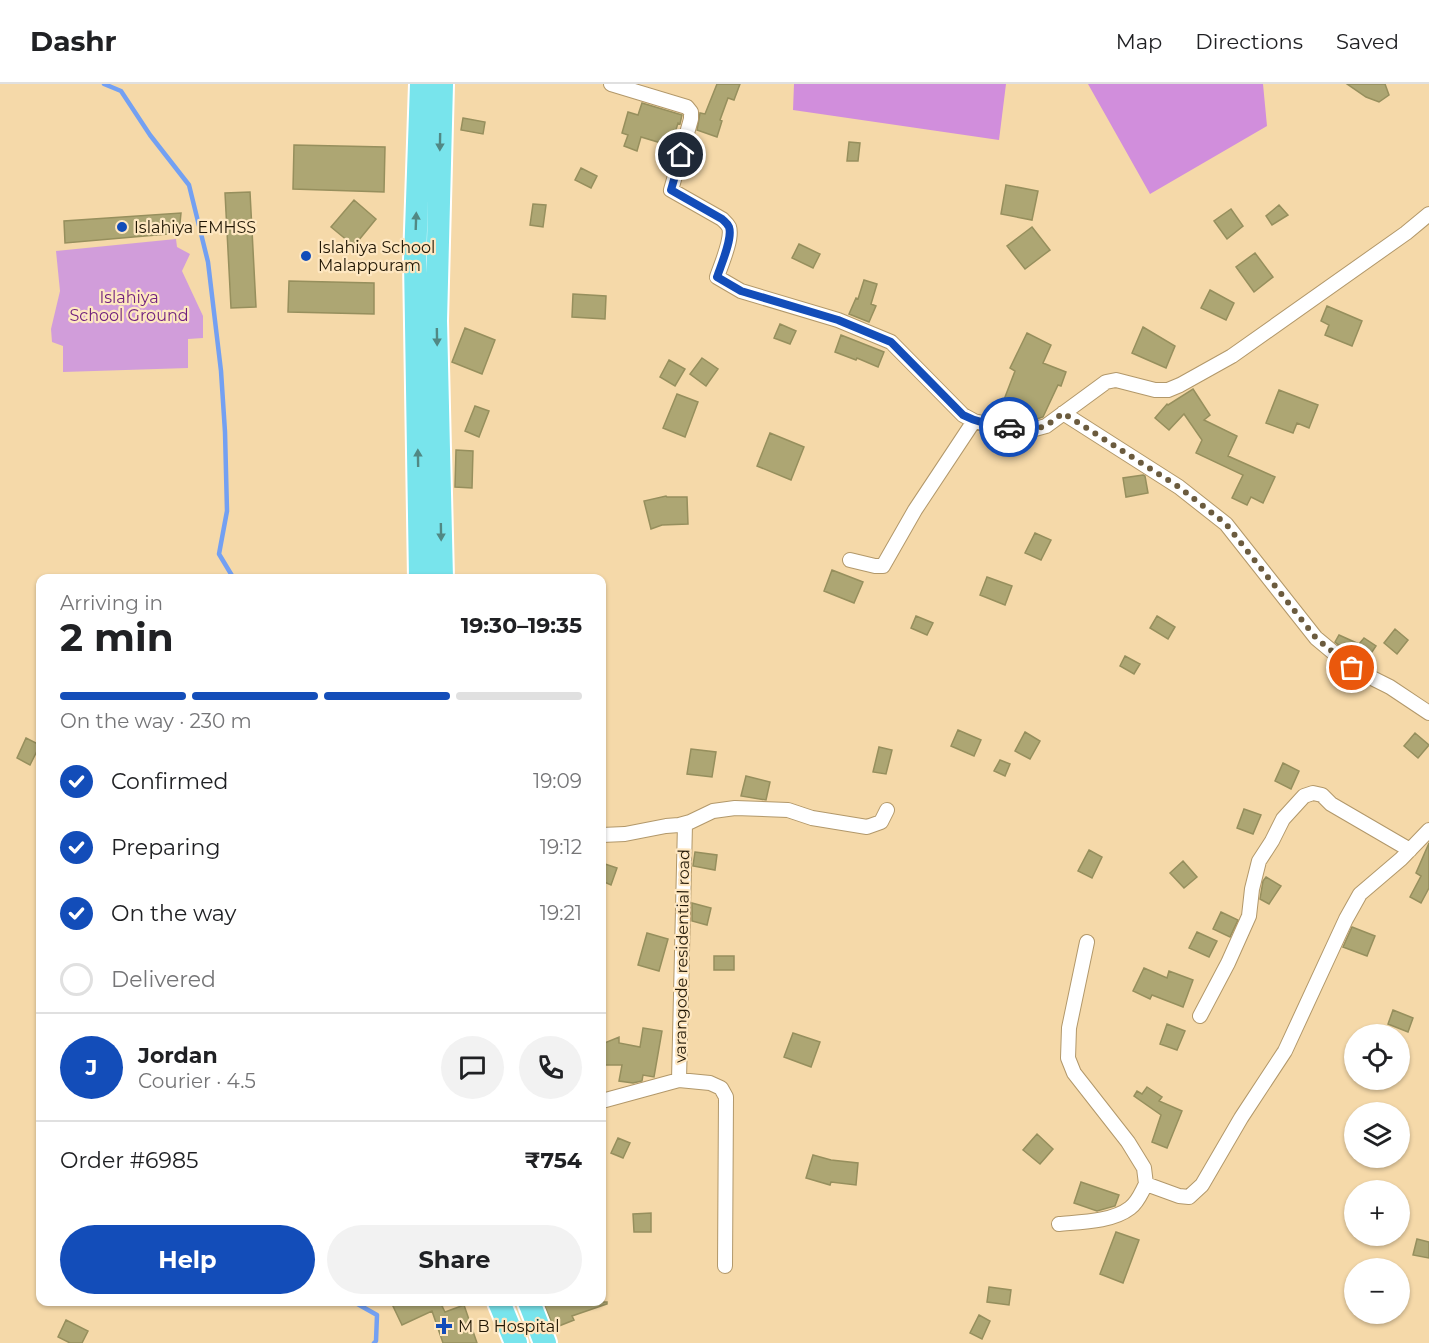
<!DOCTYPE html>
<meta charset="utf-8">
<style>
:root{--surface:#fff;--page:#f2f2f2;--text:#202124;--muted:#757577;--line:#e0e0e0;--accent:#134db9}
body{margin:0;font-family:Montserrat,sans-serif;background:var(--page);color:var(--text);height:100vh;display:flex;flex-direction:column;font-size:22px;white-space:nowrap}
*{box-sizing:border-box;margin:0}
p{font-size:20px;color:var(--muted)}
.icon{flex:none;width:33px;height:33px;fill:none;stroke:currentColor;stroke-width:2;stroke-linecap:round;stroke-linejoin:round}
.map{position:relative;flex:1;overflow:hidden}
.panel{position:absolute;left:36px;top:490px;width:570px;height:732px;display:flex;flex-direction:column;background:var(--surface);border-radius:12px;box-shadow:0 2px 4px #0004}
.panel>*{flex:none}
.buttons{position:absolute;left:1344px;top:940px;display:grid;gap:12px}
.buttons a{display:grid;place-items:center;width:66px;height:66px;border-radius:50%;background:var(--surface);box-shadow:0 2px 4px #0004;font-size:30px}
.pin{position:absolute;display:grid;place-items:center;width:51px;height:51px;color:#fff;margin:-26px;border:3px solid #fff;border-radius:50%;box-shadow:0 2px 6px #0007}
.courier{position:absolute;display:grid;place-items:center;width:60px;height:60px;margin:-30px;border:4px solid #134db9;border-radius:50%;background:#fff;color:#222;box-shadow:0 2px 8px #0007}
.summary em{font-style:normal;font-weight:700}
.summary div{display:flex;flex-direction:column-reverse}
.summary{display:flex;align-items:center;justify-content:space-between;height:102px;padding:0 24px}
h1{font-size:39px;font-weight:700;line-height:45px}
.bar{display:grid;grid-template-columns:repeat(4,1fr);gap:9px 6px;align-content:center;height:72px;padding:0 24px}
.bar i{height:8px;border-radius:4px;background:var(--line)}
.bar .on{background:var(--accent)}
.bar p{grid-column:span 4}
.line{display:flex;align-items:center;gap:15px;padding:0 24px;border-top:2px solid var(--line)}
.line div{flex:1}
.round{display:grid;place-items:center;flex:none;width:63px;height:63px;border-radius:32px;background:var(--page)}
ol{padding:0 24px;list-style:none}
li{display:flex;align-items:center;gap:18px;height:66px}
li p{margin-inline-start:auto}
li .icon{padding:6px;border-radius:50%;background:var(--accent);color:#fff;stroke-width:4}
li:last-child{color:var(--muted)}
li i{width:33px;height:33px;border:3px solid var(--line);border-radius:50%}
.button{display:flex;gap:12px;margin-top:auto;padding:12px 24px}
.button a{flex:1;height:69px;border-radius:36px;background:var(--accent);color:#fff;font-size:24px;font-weight:700;line-height:69px;text-align:center}
.button a+a{background:var(--page);color:var(--text)}
header{display:flex;align-items:center;gap:36px;box-sizing:border-box;height:84px;padding:0 30px;background:var(--surface);border-bottom:2px solid var(--line)}
header strong{font-size:28px}
nav{display:flex;gap:33px;margin-inline-start:auto;font-size:21px}
.map>svg:first-child{display:block}
</style>
<header>
<strong>Dashr</strong>
<nav><a>Map</a><a>Directions</a><a>Saved</a></nav>
</header>
<div class="map">
<svg width="1429" height="1259" viewBox="0 0 1429 1259">
<rect width="100%" height="100%" fill="#f5d9a9"/>
<path fill="#d19dda" d="M176 155 177 163 190 170 182 187 203 232V254L188 255V284L63 288V262L52 258 51 245 60 207 56 167Z"/>
<path fill="#d18edc" d="M794 0H1006L999 56 793 26Z
M1088 0H1263L1267 42 1150 110Z"/>
<g fill="none" stroke-linecap="round" stroke-linejoin="round">
<path stroke="#73a0f2" stroke-width="4.5" d="M104 0 121 7 150 51 189 101 208 178 221 287 225 348 227 427 219 470 234 495
M354 1218 377 1231 376 1257 374 1259"/>
</g>
<path fill="#ada673" stroke="#968f5d" stroke-width="1.5" d="M717 0H740L734 16 728 14 720 36 722 37 717 53 697 46 700 29 705 30Z
M1347 0H1385L1389 11 1379 18 1366 13Z
M642 19 682 31 680 40 678 39 671 62 641 53 637 67 624 62 628 51 622 49 628 28 638 31Z
M463 34 485 38 483 50 461 46Z
M849 58 860 59 858 77H847Z
M294 61 385 63 384 108 293 105Z
M581 84 597 92 591 104 575 96Z
M1006 101 1038 107 1032 136 1001 130Z
M250 108 256 223 231 224 225 109Z
M354 116 376 135 354 162 331 143Z
M533 120 546 121 543 143 530 141Z
M1279 121 1288 131 1272 141 1266 132Z
M1231 125 1243 142 1227 155 1214 137Z
M181 129 179 149 65 159 64 137Z
M1032 143 1050 166 1025 185 1007 162Z
M799 160 820 170 813 184 792 174Z
M1255 169 1273 193 1254 208 1236 183Z
M864 196 877 200 871 220 876 222 869 238 849 230 856 214 858 215Z
M289 197 374 199V230L288 228Z
M1210 206 1234 219 1226 236 1201 224Z
M573 210 606 212 605 235 572 233Z
M1327 222 1362 237 1352 262 1325 251 1329 241 1321 237Z
M780 240 796 247 790 260 774 254Z
M1143 243 1175 262 1166 284 1132 269Z
M465 244 495 256 482 290 452 278Z
M1027 249 1051 261 1043 279 1066 288 1061 302 1058 301 1043 333 1037 335 1018 326 1015 332 1000 326 1015 287 1010 284Z
M841 251 884 268 878 283 857 274 856 276 835 268Z
M702 274 718 285 706 302 690 290Z
M669 276 685 285 675 302 660 293Z
M1193 305 1210 331 1204 336 1237 352 1228 372 1275 393 1263 419 1251 413 1247 421 1232 414 1243 391 1196 369 1202 356 1184 330 1169 346 1155 334 1167 320 1168 321Z
M1279 306 1318 321 1309 344 1297 339 1293 349 1266 339Z
M677 310 698 318 685 353 663 344Z
M475 322 489 327 479 353 465 347Z
M770 349 804 363 791 396 757 382Z
M456 366 473 367 472 404 455 403Z
M1143 391 1145 392 1148 409 1126 413 1123 394Z
M666 412 667 413H687L688 440 662 441 651 445 644 417Z
M1035 449 1051 456 1041 476 1025 469Z
M832 486 863 498 854 519 824 507Z
M987 493 1012 502 1005 521 980 511Z
M916 532 933 539 927 551 911 544Z
M1157 532 1175 543 1168 555 1150 544Z
M1395 545 1408 556 1397 570 1384 559Z
M1339 551 1359 560 1364 554 1376 562 1364 580 1357 576 1335 558Z
M1125 572 1140 580 1134 590 1120 582Z
M958 646 981 656 974 672 951 662Z
M1025 648 1040 657 1030 675 1015 667Z
M1415 649 1429 661 1418 674 1404 662Z
M26 654 40 661 30 681 17 674Z
M879 663 892 666 886 690 873 688Z
M691 665 716 668 712 693 687 690Z
M1000 676 1010 680 1005 692 994 687Z
M1283 679 1299 687 1291 705 1275 697Z
M746 692 770 698 766 716 741 712Z
M1244 725 1261 731 1253 750 1237 744Z
M1429 759V804L1421 819 1410 813 1421 792 1416 789Z
M1089 766 1102 773 1092 794 1078 787Z
M695 768 717 771 715 786 693 782Z
M1183 777 1197 793 1184 804 1170 789Z
M602 779 617 784 611 801 602 797Z
M1266 793 1281 802 1269 820 1260 815 1263 797Z
M692 819 711 824 707 841 692 837Z
M1221 828 1238 836 1230 853 1213 845Z
M1352 843 1375 852 1367 872 1343 863Z
M1197 848 1217 857 1209 873 1189 864Z
M647 849 668 855 659 887 638 881Z
M714 872H734V886H714Z
M1144 884 1167 894 1169 887 1193 896 1183 923 1152 911 1150 915 1133 907Z
M1393 926 1413 934 1408 948 1388 940Z
M1167 940 1185 947 1177 966 1160 960Z
M643 944 662 947 654 993 643 991 642 997 633 999 619 997 622 981H602V960L619 953V959L640 963Z
M793 949 820 958 811 983 784 973Z
M1147 1003 1162 1013 1159 1017 1182 1027 1167 1064 1152 1058 1161 1031 1134 1012 1137 1007 1142 1010Z
M1037 1050 1053 1065 1040 1080 1023 1066Z
M618 1054 630 1059 623 1074 611 1069Z
M813 1071 831 1076 858 1079 856 1101 831 1098 830 1101 806 1094Z
M1081 1098 1119 1111 1115 1122 1097 1127 1074 1119Z
M651 1129V1148H634L633 1130Z
M1116 1148 1139 1156 1123 1199 1100 1190Z
M1417 1155 1429 1158V1174L1413 1171Z
M989 1203 1011 1206 1009 1221 987 1218Z
M391 1218H450L442 1222 445 1228 464 1221 477 1259H443L432 1227 402 1241Z
M543 1218H607V1220L572 1232 574 1236 554 1244Z
M979 1231 990 1237 982 1255 970 1249Z
M66 1236 88 1247 82 1259H70L58 1253Z"/>
<g fill="none" stroke-linecap="round" stroke-linejoin="round">
<defs>
<path id="minor" d="M611 0 687 23 691 28V35L671 106 722 135C725 138 727 139 729 143 733 154 721 181 717 193L741 207 838 236 891 258 963 331 974 337 991 341 1035 345 1046 342 1106 298 1116 296 1155 306H1168L1180 301 1232 272 1406 149 1429 130
M1063 329 1179 403 1226 440 1316 554 1352 584 1390 603 1429 629
M850 476 875 482H883L915 426 974 337
M602 751 625 750 666 742 679 741 690 738 713 727 735 724 788 726 812 734 867 743 881 738 887 726
M1087 858 1069 944 1068 974 1074 989 1128 1058 1144 1084 1146 1100
M1200 932 1228 879 1249 832 1252 805 1259 777 1272 757 1283 735 1304 712 1313 709 1322 711 1331 720 1410 766
M679 996 685 740
M602 1017 679 996 710 999 721 1004 726 1013 725 1182
M1059 1140C1080 1138 1112 1138 1130 1124 1138 1118 1141 1109 1146 1100L1179 1112 1189 1113 1202 1101 1241 1034 1285 967 1346 835 1360 810 1401 775 1429 746"/>
<path id="trunk" d="M442 0 436 237 442 495
M420 495 415 176 421 0
M499 1218 516 1259
M529 1218 545 1259"/>
</defs>
<use href="#minor" stroke="#b2986a" stroke-width="16"/>
<use href="#trunk" stroke="#fff" stroke-width="26"/>
<use href="#minor" stroke="#fff" stroke-width="14"/>
<use href="#trunk" stroke="#78e4ec" stroke-width="22"/>
</g>
<defs><path id="oneway-solid" d="M-6-.8H1V-3.2L6.5 0L1 3.2V.8H-6Z" transform="scale(1.5)"/></defs>
<g fill="#518884">
<use href="#oneway-solid" transform="translate(440 58) rotate(91)"/>
<use href="#oneway-solid" transform="translate(416 137) rotate(-88)"/>
<use href="#oneway-solid" transform="translate(437 253) rotate(89)"/>
<use href="#oneway-solid" transform="translate(418 374) rotate(-91)"/>
<use href="#oneway-solid" transform="translate(441 448) rotate(89)"/>
</g>
<g fill="none" stroke-linecap="round" stroke-linejoin="round">
<path stroke="#6b5b3e" stroke-width="6" stroke-dasharray="0 10.8" d="M1009 343 1035 345 1046 342 1063 329 1179 403 1226 440 1316 554 1352 584"/>
<path stroke="#134db9" stroke-width="8" d="M681 71 671 106 722 135C725 138 727 139 729 143 733 154 721 181 717 193L741 207 838 236 891 258 963 331C978 339 992 341 1009 343"/>
</g>
<g fill="#134db9" stroke="#fee7c1" stroke-width="2">
<circle cx="122" cy="143" r="6"/>
<circle cx="306" cy="172" r="6"/>
<path d="M441 1233h6v6h6v6h-6v6h-6v-6h-6v-6h6z"/>
</g>
<g text-anchor="middle" dominant-baseline="central" stroke-width="4.5" stroke-linejoin="round" paint-order="stroke">
<g font-size="16" fill="#211705" stroke="#fee7c1" text-anchor="start">
<text x="134" y="143">Islahiya EMHSS</text>
<text x="318" y="163">Islahiya School<tspan x="318" dy="18">Malappuram</tspan></text>
<text x="458" y="1242">M B Hospital</text>
</g>
<g font-size="16" fill="#6f1f7d" stroke="#fee7c1">
<text x="129" y="213">Islahiya<tspan x="129" dy="18">School Ground</tspan></text>
</g>
<g font-size="16" fill="#211705" stroke="#fee7c1">
<text transform="translate(682 872) rotate(-89)">varangode residential road</text>
</g>
</g>
</svg>
<div class="buttons">
<a><svg class="icon" aria-label="locate" viewBox="0 0 24 24"><circle cx="12" cy="12" r="6"/><path d="M12 2v4M12 18v4M2 12h4M18 12h4"/></svg></a>
<a><svg class="icon" aria-label="layers" viewBox="0 0 24 24"><path d="M12 4l9 5-9 5-9-5zM3 14l9 5 9-5"/></svg></a>
<a>+</a>
<a>−</a>
</div>
<div class="pin" style="left:1352px;top:584px;background:#ea580c"><svg class="icon" aria-label="bag" viewBox="0 0 24 24"><path d="M5 8h14l-1 12H6zM9 8a3 3 0 0 1 6 0"/></svg></div>
<div class="pin" style="left:681px;top:71px;background:#1f2937"><svg class="icon" aria-label="home" viewBox="0 0 24 24"><path d="M3 11l9-7 9 7M6 9v11h12V9"/></svg></div>
<div class="courier" style="left:1009px;top:343px"><svg class="icon" aria-label="car" viewBox="0 0 24 24"><path d="M5 17H2v-5l4-1 3-4h7l3 4 3 1v5h-3M9 17h6M6 11h13"/><circle cx="7" cy="17" r="2"/><circle cx="17" cy="17" r="2"/></svg></div>
<section class="panel">
<div class="summary"><div><h1>2 min</h1><p>Arriving in</p></div><em>19:30–19:35</em></div>
<div class="bar"><i class="on"></i><i class="on"></i><i class="on"></i><i></i><p>On the way · 230 m</p></div>
<ol>
<li><svg class="icon" aria-label="check" viewBox="0 0 24 24"><path d="M5 12l5 5 9-10"/></svg>Confirmed<p>19:09</p></li>
<li><svg class="icon" aria-label="check" viewBox="0 0 24 24"><path d="M5 12l5 5 9-10"/></svg>Preparing<p>19:12</p></li>
<li><svg class="icon" aria-label="check" viewBox="0 0 24 24"><path d="M5 12l5 5 9-10"/></svg>On the way<p>19:21</p></li>
<li><i></i>Delivered</li>
</ol>
<div class="line" style="height:108px"><b class="round" style="background:var(--accent);color:#fff">J</b><div><b>Jordan</b><p>Courier · 4.5</p></div><a class="round"><svg class="icon" aria-label="chat" viewBox="0 0 24 24"><path d="M4 5h16v11H9l-5 4z"/></svg></a><a class="round"><svg class="icon" aria-label="phone" viewBox="0 0 24 24"><path d="M5 4h4l2 5-3 2q2 4 5 5l2-3 5 2v4C11 20 4 13 5 4z"/></svg></a></div>
<div class="line" style="height:78px"><div>Order #6985</div><b>₹754</b></div>
<div class="button"><a>Help</a><a>Share</a></div>
</section>
</div>
